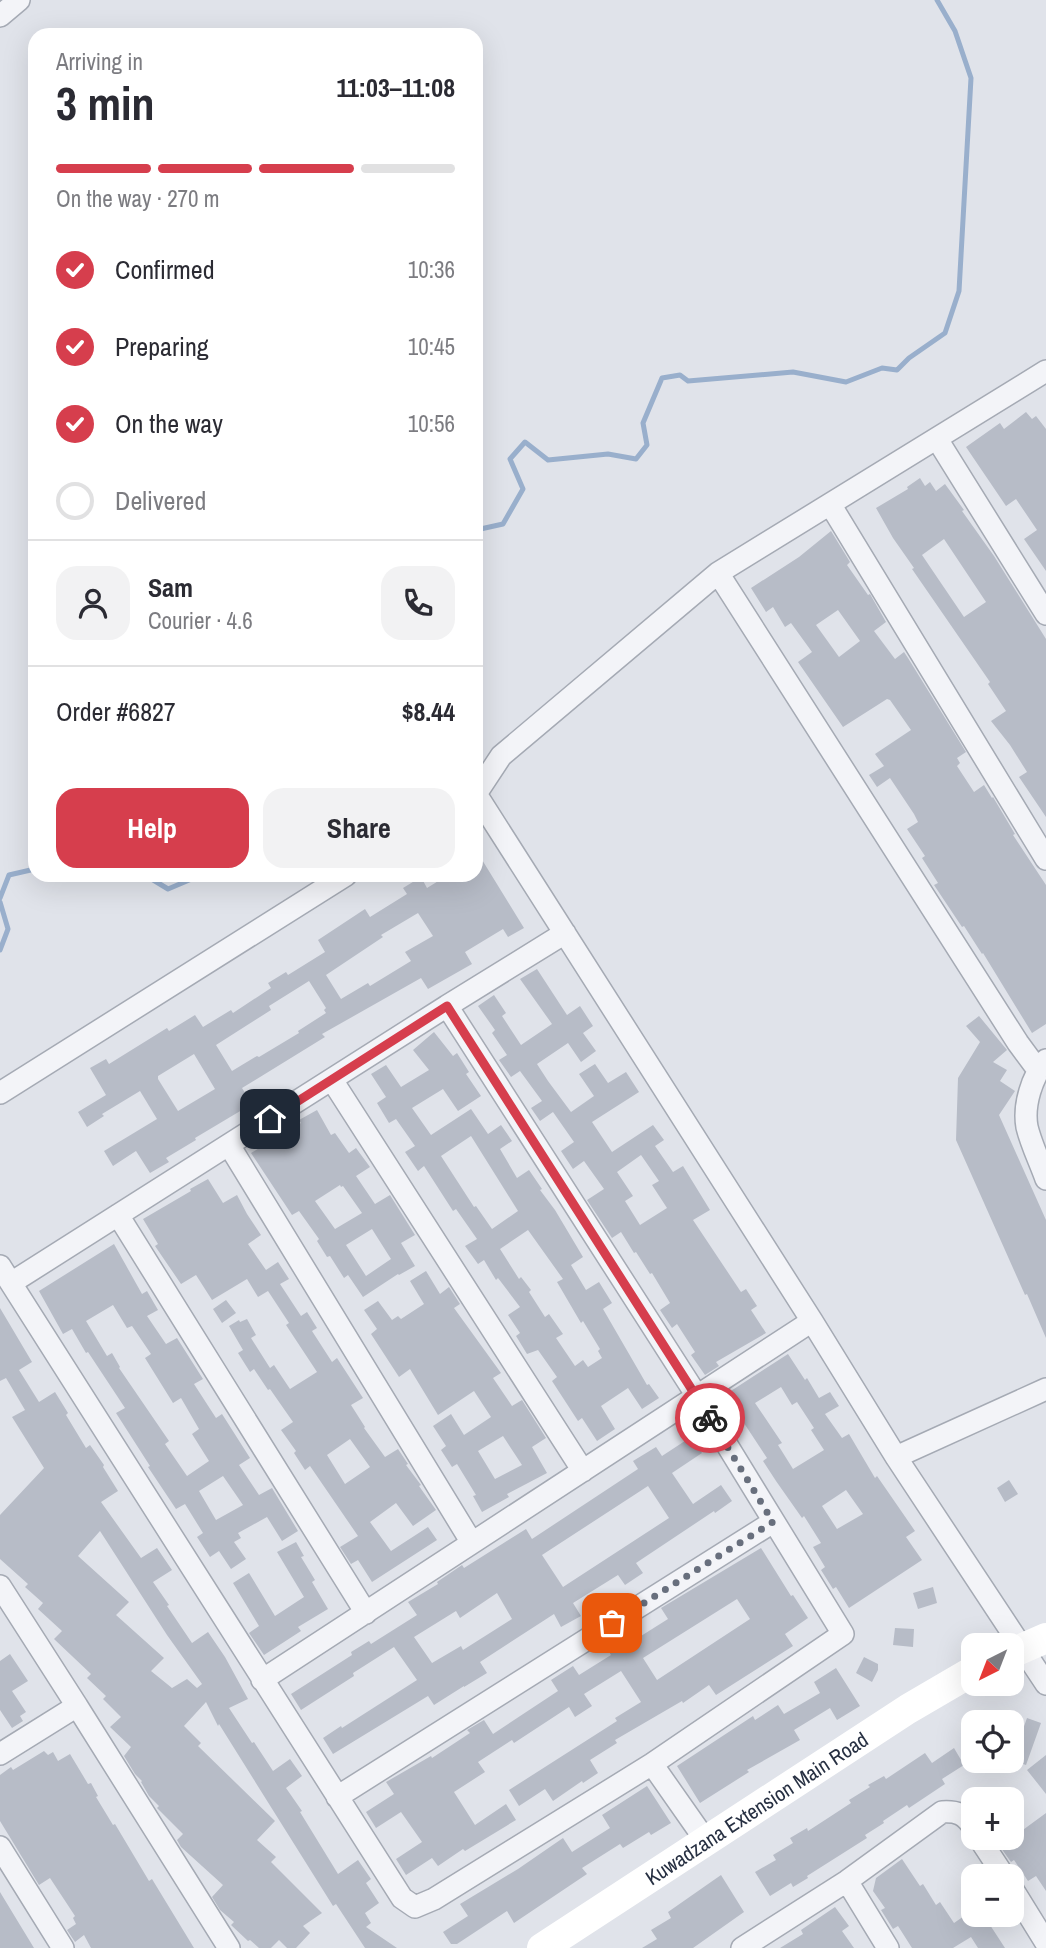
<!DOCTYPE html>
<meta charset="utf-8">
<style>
:root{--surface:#fff;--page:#f2f2f3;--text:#2b2b33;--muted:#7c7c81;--line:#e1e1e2;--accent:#d63e4d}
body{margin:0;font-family:"Archivo Narrow",sans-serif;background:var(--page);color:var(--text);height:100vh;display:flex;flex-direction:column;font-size:26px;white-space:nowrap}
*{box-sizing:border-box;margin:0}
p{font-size:23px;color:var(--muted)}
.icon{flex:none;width:38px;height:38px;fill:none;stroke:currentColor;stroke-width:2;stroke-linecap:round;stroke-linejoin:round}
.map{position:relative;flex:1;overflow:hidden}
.side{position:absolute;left:28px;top:28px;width:455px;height:854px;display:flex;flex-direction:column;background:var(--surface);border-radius:21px;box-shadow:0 7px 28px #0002}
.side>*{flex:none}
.needle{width:46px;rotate:222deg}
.fabs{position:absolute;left:961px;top:1633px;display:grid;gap:14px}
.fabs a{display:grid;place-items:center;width:63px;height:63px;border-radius:14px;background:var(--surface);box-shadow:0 7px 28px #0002;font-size:35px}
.pin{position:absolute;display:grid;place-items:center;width:60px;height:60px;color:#fff;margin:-30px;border-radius:14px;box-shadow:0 4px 10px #0006}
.courier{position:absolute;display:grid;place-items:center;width:70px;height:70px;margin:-35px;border:5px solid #d63e4d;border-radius:50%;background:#fff;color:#222;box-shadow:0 2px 9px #0007}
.head em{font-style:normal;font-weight:700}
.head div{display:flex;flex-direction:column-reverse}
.head{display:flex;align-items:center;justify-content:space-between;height:119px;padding:0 28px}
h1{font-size:46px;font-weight:700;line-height:52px}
.bar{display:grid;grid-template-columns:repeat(4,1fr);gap:10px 7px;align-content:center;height:84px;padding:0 28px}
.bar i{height:9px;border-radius:5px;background:var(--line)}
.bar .selected{background:var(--accent)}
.bar p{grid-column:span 4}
.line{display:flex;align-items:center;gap:18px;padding:0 28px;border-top:2px solid var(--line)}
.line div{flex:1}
.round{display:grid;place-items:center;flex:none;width:74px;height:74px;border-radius:21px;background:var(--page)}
ol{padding:0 28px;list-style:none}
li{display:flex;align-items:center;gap:21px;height:77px}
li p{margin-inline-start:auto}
li .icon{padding:7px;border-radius:50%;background:var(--accent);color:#fff;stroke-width:4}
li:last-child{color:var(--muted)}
li i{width:38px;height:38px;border:4px solid var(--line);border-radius:50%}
.primary-button{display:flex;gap:14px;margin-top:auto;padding:14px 28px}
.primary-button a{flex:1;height:80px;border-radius:21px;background:var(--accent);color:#fff;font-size:28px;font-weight:700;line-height:80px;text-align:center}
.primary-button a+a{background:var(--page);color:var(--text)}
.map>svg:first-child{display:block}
</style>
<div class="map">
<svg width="1046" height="1948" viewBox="0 0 1046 1948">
<rect width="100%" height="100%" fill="#e0e3ea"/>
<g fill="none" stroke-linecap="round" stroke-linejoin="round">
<path stroke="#99afcc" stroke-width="5" d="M476 530 503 524 523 489 510 459 525 442 548 460 608 454 636 459 647 445 643 423 662 378 680 375 688 381 793 372 846 382 882 368 897 370 909 358 945 333 959 291 971 78 955 31 937 0
M145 875 168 889 201 875 222 877 225 875
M0 898 9 875 35 869
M0 902 8 929 0 950"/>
</g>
<path fill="#b7bcc7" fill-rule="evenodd" d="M1026 412 1032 419 1036 416 1046 429V571L1024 539 1037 530 1016 499 1006 506 966 447 1000 423 1004 429Z
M920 478 925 486 930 482 936 491 945 484 964 510 962 511 994 556 1046 639V817L1019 777 1027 772 1010 745 991 721 1006 711 988 684 990 682 912 569 914 568 893 538 876 508 908 489 907 487ZM944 539 986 602 964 617 922 555Z
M831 531 850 562 847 565 868 595 870 594 886 622 874 631 895 659 904 652 908 658 966 752 957 758 960 763 957 766 974 792 984 785 992 798 993 797 1015 834 1013 835 1046 885V1024L1032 1033 983 953 982 954 964 926 962 927 934 885 938 883 922 858 925 856 907 829 918 822 914 814 890 778 877 787 869 775 884 766 875 754 911 730 890 700 887 699 843 727 798 662 812 652 791 623 785 627 773 607 766 612 751 588 799 557ZM838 610 860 641 839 657 816 625Z
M476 850 524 928 508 937 503 929 465 952 472 964 428 989 421 978 322 1034 325 1037 242 1088 252 1104 195 1138 196 1140 166 1158 169 1162 150 1173 136 1151 113 1166 104 1151 157 1119 140 1091 102 1114 104 1116 87 1127 78 1112 106 1095 90 1068 106 1059 109 1064 167 1028 169 1031 195 1015 203 1027 231 1010 233 1013 271 988 268 983 286 972 288 975 325 952 318 940 365 909 370 917 407 894 403 888 421 877 427 888 448 875H476ZM418 913 433 936 405 952 411 961 370 986 368 983 341 999 326 975 383 937 381 935ZM309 981 326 1008 324 1010 326 1013 298 1031 299 1033 259 1057 257 1056 232 1071 216 1045 271 1010 269 1006ZM194 1054 215 1089 178 1111 158 1079V1076Z
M537 969 567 1015 580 1006 593 1026 583 1033 596 1051 581 1062 568 1043 537 1064 548 1081 571 1112 594 1096 579 1074 595 1064 608 1083 626 1072 639 1092 592 1122 612 1152 653 1125 664 1140 655 1146 673 1172 683 1166 710 1210 693 1220 741 1292 746 1289 757 1306 751 1310 766 1333 716 1362 719 1366 705 1375 691 1355 695 1352 677 1324 672 1328 660 1310 670 1303 652 1273 650 1274 636 1252 634 1253 621 1232 612 1238 587 1200 604 1189 584 1161 573 1169 561 1151 574 1142 553 1112 540 1121 531 1108 542 1101 520 1071 511 1077 499 1060 507 1055 492 1033 495 1030 478 1006 494 995 506 1013 502 1016 521 1045 552 1024 520 979ZM641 1155 659 1181 652 1185 667 1208 640 1225 625 1201 633 1196 617 1172Z
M979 1016 1007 1050 993 1062 1007 1070 1000 1081 1015 1091 999 1115 1046 1220V1338L1027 1294 1025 1295 956 1140 958 1078 980 1042 966 1026Z
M434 1032 453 1056 457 1053 469 1072 466 1074 481 1096 458 1111 443 1089 412 1108 431 1135 471 1109 488 1134 501 1125 512 1141 500 1149 517 1178 529 1170 542 1189 540 1190 555 1210 583 1257 571 1265 586 1290 599 1282 612 1303 603 1309 647 1385 649 1384 659 1398 642 1409 628 1388 601 1406 615 1429 597 1441 582 1418 578 1421 552 1381 557 1377 538 1350 527 1354 516 1336 520 1333 508 1315 520 1307 498 1278 496 1280 484 1260 478 1264 465 1246 477 1239 456 1209 453 1211 424 1166 418 1171 405 1152 415 1146 396 1119 389 1123 377 1103 386 1097 371 1074 386 1065 401 1087 429 1070 413 1050ZM471 1136 518 1211 492 1229 476 1206 474 1207 441 1156ZM528 1230 563 1279 557 1282 581 1323 583 1321 600 1349 598 1351 602 1358 588 1367 583 1360 575 1366 556 1338 563 1334 549 1314 545 1317 529 1292 531 1290 521 1277 519 1279 500 1249Z
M317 1110 331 1135 335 1133 349 1153 356 1148 370 1167 356 1176 375 1204 390 1195 415 1235 401 1243 415 1266 399 1275 398 1274 363 1297 348 1275 344 1278 330 1256 327 1257 317 1241 319 1239 299 1211 292 1215 251 1153 301 1123 299 1120ZM340 1185 341 1187 343 1186 362 1213 335 1229 315 1201ZM372 1229 391 1259 366 1276 346 1245Z
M208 1179 223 1203 237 1195 247 1214 261 1235 248 1244 266 1270 278 1262 289 1279 280 1284 301 1316 307 1312 317 1328 312 1331 332 1362 337 1358 363 1398 351 1405 365 1427 364 1428 385 1457 398 1449 408 1464 406 1465 421 1485 419 1486 436 1510 413 1526 396 1503 370 1522 391 1551 428 1527 437 1540 372 1582 358 1560 351 1564 340 1547 358 1536 310 1466 305 1470 294 1453 296 1451 281 1430 293 1422 270 1389 268 1390 254 1369 250 1372 238 1353 243 1350 229 1326 239 1320 240 1322 247 1319 256 1335 251 1338 270 1368 274 1365 290 1389 317 1372 286 1325 289 1323 268 1291 258 1297 247 1279 212 1300 196 1275 181 1284 155 1246 158 1244 143 1219 191 1191 190 1189ZM350 1439 370 1467 345 1484 327 1455Z
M114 1244 142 1294 147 1291 158 1310 147 1316 166 1344 177 1338 203 1379 194 1384 216 1418 222 1414 250 1458 239 1465 259 1495 272 1488 298 1531 282 1541 267 1517 238 1533 241 1538 234 1542 246 1559 231 1569 219 1551 210 1557 197 1537 203 1533 185 1504 176 1509 148 1467 150 1466 116 1413 125 1408 88 1352 86 1353 72 1329 63 1334 39 1291ZM113 1305 127 1328 132 1326 151 1354 145 1358 173 1403 181 1398 199 1429 192 1434 209 1461 187 1476 165 1444 169 1441 119 1368 120 1367 112 1353 107 1356 86 1321ZM223 1476 243 1505 216 1520 199 1491Z
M426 1271 440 1294 449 1287 460 1304 454 1308 501 1373 493 1378 512 1406 522 1400 546 1438 532 1447 547 1473 507 1494 509 1497 482 1512 473 1496 476 1495 457 1464 452 1467 441 1450 446 1446 433 1426 451 1414 464 1435 491 1417 474 1391 438 1415 410 1369 399 1377 371 1334 377 1329 364 1310 378 1301 392 1320 398 1316 401 1319 424 1304 410 1281ZM503 1436 522 1465 495 1479 478 1451Z
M226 1300 236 1313 222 1323 213 1309Z
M0 1308 32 1362 19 1370 39 1402 55 1392 68 1413 66 1415 86 1448 90 1445 104 1465 103 1467 118 1491 101 1502 141 1558 157 1548 172 1570 153 1582 169 1605 167 1606 192 1643 208 1632 225 1657 248 1699 229 1708 252 1743 254 1742 273 1771 290 1759 302 1776 286 1788 302 1811 300 1812 338 1874 358 1860 371 1879 366 1883 379 1903 365 1913 371 1923 366 1927 397 1948H365L336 1904 333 1906 219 1724 218 1726 206 1702 184 1726 201 1743 198 1746 275 1821 257 1840 276 1857 271 1862 322 1913 303 1926 310 1933 296 1948H287L279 1940 271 1948H259L250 1940 248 1941 231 1925 234 1922 220 1910 212 1897 223 1885 181 1847 177 1840 183 1834 157 1808 159 1806 149 1796 141 1782 142 1781 135 1774 124 1756 131 1747 110 1727 121 1717 103 1699 106 1696 87 1678 91 1674 54 1639 62 1631 38 1609 43 1603 25 1587 28 1584 0 1559V1515L44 1468 12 1417 25 1410 6 1378 0 1381ZM100 1531 167 1635 202 1684 197 1688 187 1679 172 1688 151 1671 164 1658 116 1615 129 1602 78 1556Z
M788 1354 805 1380 807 1378 819 1398 830 1392 839 1406 825 1414 842 1438 849 1434 875 1478 877 1476 915 1531 906 1537 922 1560 849 1608 836 1587 833 1589 821 1570 825 1567 813 1547 821 1543 804 1516 802 1518 776 1481 763 1461 767 1458 738 1414 732 1417 720 1398ZM781 1387 792 1405 797 1402 814 1428 811 1430 824 1450 793 1469 778 1445 782 1443 755 1403ZM846 1490 863 1514 837 1529 822 1506Z
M691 1437 702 1453 672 1473 693 1504 721 1485 732 1501 715 1513 714 1511 636 1563 643 1573 625 1585 618 1575 573 1603 581 1616 561 1627 554 1614 480 1662 487 1673 464 1687V1686L434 1705 428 1696 333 1754 323 1738 341 1726 342 1728 417 1680 396 1650 394 1647 353 1673 354 1676 301 1710 291 1694 352 1655 351 1652 369 1641 371 1644 417 1615 408 1602 438 1584 437 1582 462 1565 464 1568 526 1529 532 1539 638 1469 633 1461 656 1447 662 1456ZM648 1486 669 1518 563 1587 542 1555ZM497 1593 512 1619 463 1650 461 1646 432 1663 414 1637 456 1611 460 1618Z
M1009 1480 1018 1494 1005 1502 997 1488Z
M296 1542 304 1556 301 1557 315 1580 312 1582 328 1609 298 1627 301 1631 264 1655 249 1633 259 1626 233 1583 249 1573 275 1616 304 1597 277 1552Z
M761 1548 791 1596 793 1595 808 1618 785 1634 793 1646 716 1695 709 1685 683 1703 682 1701 615 1740 617 1743 590 1760 598 1773 583 1783 582 1781 553 1801 545 1789 519 1806 509 1790 617 1721 615 1718 641 1702 621 1671 584 1694 592 1706 575 1717 569 1707 514 1743 512 1740 478 1762 485 1772 454 1792 475 1825 506 1804 516 1820 465 1851 463 1849 438 1866 432 1858 406 1875 396 1859 422 1842 401 1812 376 1828 366 1812 394 1794 386 1782 431 1756 432 1758 470 1733 467 1730 484 1720 493 1734 558 1691 551 1680 573 1666 579 1675 611 1655 606 1647 628 1634 633 1641 668 1619 661 1608ZM737 1599 750 1619 657 1680 643 1658Z
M933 1587 937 1603 918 1609 913 1593Z
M895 1628 914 1629 913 1647 893 1645Z
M10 1654 28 1681 12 1691 26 1712 20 1716 23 1721 12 1728 0 1710V1661Z
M864 1657 878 1664V1670L872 1682 856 1673Z
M836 1668 860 1706 837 1720 830 1708 794 1730 800 1740 747 1770 749 1772 700 1803 677 1766 753 1716 755 1720 778 1705 784 1714 820 1693 814 1682Z
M1027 1718 1041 1723 1026 1765 1012 1760Z
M954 1748 964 1765 942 1779 945 1784 909 1808 907 1805 883 1821 884 1823 865 1835 867 1838 807 1876 808 1878 793 1887 791 1883 770 1896 755 1872 776 1860 773 1855 793 1843 790 1838 807 1828 808 1831 825 1820 851 1803 849 1800 870 1787 868 1785 884 1776 886 1779 925 1753 932 1763Z
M44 1751 48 1755 53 1752 58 1761 70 1754 88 1784 91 1783 98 1796 96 1797 113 1825 115 1824 149 1881 152 1879 194 1948H91L84 1935 75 1942 67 1930 76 1924 73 1918 75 1916 50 1878 39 1885 0 1821V1775L11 1767 13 1770Z
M1046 1755V1794L1027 1770Z
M647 1786 671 1823 651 1835 649 1832 623 1848 620 1844 582 1868 587 1874 514 1923 507 1911 457 1944H451L443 1932 468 1916 460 1904 518 1869 563 1838 572 1852 610 1828 602 1815Z
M1046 1813V1891L1036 1876 1028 1881 1014 1860 1011 1862 994 1838H1012Z
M902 1859 920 1886 923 1884 936 1905 940 1902 954 1923 967 1914H1007L990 1925 1005 1948H978L971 1937 953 1948H912L898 1926 893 1929 881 1910 885 1908 873 1891 876 1878Z
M721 1875 744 1912 693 1948H642L657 1939 651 1930 671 1918 668 1912Z
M0 1892 20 1925 34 1948H0Z
M835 1907 849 1926 842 1931 854 1948H780L803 1934 801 1930Z"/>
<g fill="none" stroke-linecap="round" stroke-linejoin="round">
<defs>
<path id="street" d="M0 16 19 0
M937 439 1046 614
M830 504 1046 859
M718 573 1018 1043 1038 1070
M476 794 812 1321 896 1457 1046 1684
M476 794 501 756 718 573 1046 371
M447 1006 565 933
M1046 1060C1032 1077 1023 1105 1027 1127 1031 1144 1040 1162 1046 1179
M332 1080 583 1471
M0 1093 346 875
M229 1145 472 1543
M118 1215 366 1613
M0 1266 402 1898 415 1907 434 1899 652 1764 843 1634 697 1396 447 1006 11 1283
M896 1457 1046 1389
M0 1586 77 1706
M262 1680 812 1321
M0 1754 77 1706 229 1948
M652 1764 706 1841
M337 1797 773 1522
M979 1838 1004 1876
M0 1847 63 1948
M847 1881 888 1948
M1012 1888 1046 1943
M742 1948 847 1881 942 1812C957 1811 965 1814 973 1827"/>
</defs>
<use href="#street" stroke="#a5aab4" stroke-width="24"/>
<use href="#street" stroke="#f3f4f8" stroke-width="21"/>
<g stroke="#fff" stroke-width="30">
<path d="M1012 1653 1046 1638"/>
<path id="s1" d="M542 1948 908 1709 973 1671"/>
</g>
</g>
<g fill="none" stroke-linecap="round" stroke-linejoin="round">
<path stroke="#686f7d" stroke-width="7" stroke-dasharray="0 12.6" d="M612 1623 773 1522 710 1418"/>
<path stroke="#d63e4d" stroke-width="9" d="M270 1119 447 1006 710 1418"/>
</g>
<g text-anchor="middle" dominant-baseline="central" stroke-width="5" stroke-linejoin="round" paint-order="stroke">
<g font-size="21" fill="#273042" stroke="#eff2f7">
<text stroke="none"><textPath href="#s1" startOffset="256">Kuwadzana Extension Main Road</textPath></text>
</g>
</g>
</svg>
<div class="fabs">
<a><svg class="needle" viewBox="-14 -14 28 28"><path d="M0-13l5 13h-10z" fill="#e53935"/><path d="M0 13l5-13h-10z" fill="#7c7c81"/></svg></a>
<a><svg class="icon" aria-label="locate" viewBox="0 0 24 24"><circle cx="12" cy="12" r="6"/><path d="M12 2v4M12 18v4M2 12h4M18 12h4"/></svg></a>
<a>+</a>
<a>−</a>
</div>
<div class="pin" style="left:612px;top:1623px;background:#ea580c"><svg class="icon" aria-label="bag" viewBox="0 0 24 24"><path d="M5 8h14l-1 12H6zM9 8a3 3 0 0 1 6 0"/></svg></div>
<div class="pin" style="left:270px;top:1119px;background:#1f2937"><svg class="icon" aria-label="home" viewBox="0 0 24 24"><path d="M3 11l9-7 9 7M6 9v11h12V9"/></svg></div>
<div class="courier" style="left:710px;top:1418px"><svg class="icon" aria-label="bike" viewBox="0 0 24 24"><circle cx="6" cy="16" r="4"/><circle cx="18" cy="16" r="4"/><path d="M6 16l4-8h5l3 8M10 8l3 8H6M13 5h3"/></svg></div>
<section class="side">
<div class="head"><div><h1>3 min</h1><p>Arriving in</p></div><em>11:03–11:08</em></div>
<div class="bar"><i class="selected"></i><i class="selected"></i><i class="selected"></i><i></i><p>On the way · 270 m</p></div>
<ol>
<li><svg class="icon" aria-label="check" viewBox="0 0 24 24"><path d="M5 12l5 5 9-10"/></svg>Confirmed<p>10:36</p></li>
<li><svg class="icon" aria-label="check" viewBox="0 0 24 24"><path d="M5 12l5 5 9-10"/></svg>Preparing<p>10:45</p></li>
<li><svg class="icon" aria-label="check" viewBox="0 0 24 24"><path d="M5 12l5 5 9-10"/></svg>On the way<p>10:56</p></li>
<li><i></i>Delivered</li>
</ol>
<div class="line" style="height:126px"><a class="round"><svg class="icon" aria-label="person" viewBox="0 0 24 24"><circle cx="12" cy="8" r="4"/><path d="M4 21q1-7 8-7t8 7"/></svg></a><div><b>Sam</b><p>Courier · 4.6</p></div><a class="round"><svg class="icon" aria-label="phone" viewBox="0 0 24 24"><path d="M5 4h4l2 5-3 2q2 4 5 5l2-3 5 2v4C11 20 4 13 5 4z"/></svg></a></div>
<div class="line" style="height:91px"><div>Order #6827</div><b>$8.44</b></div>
<div class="primary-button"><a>Help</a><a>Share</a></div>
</section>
</div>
